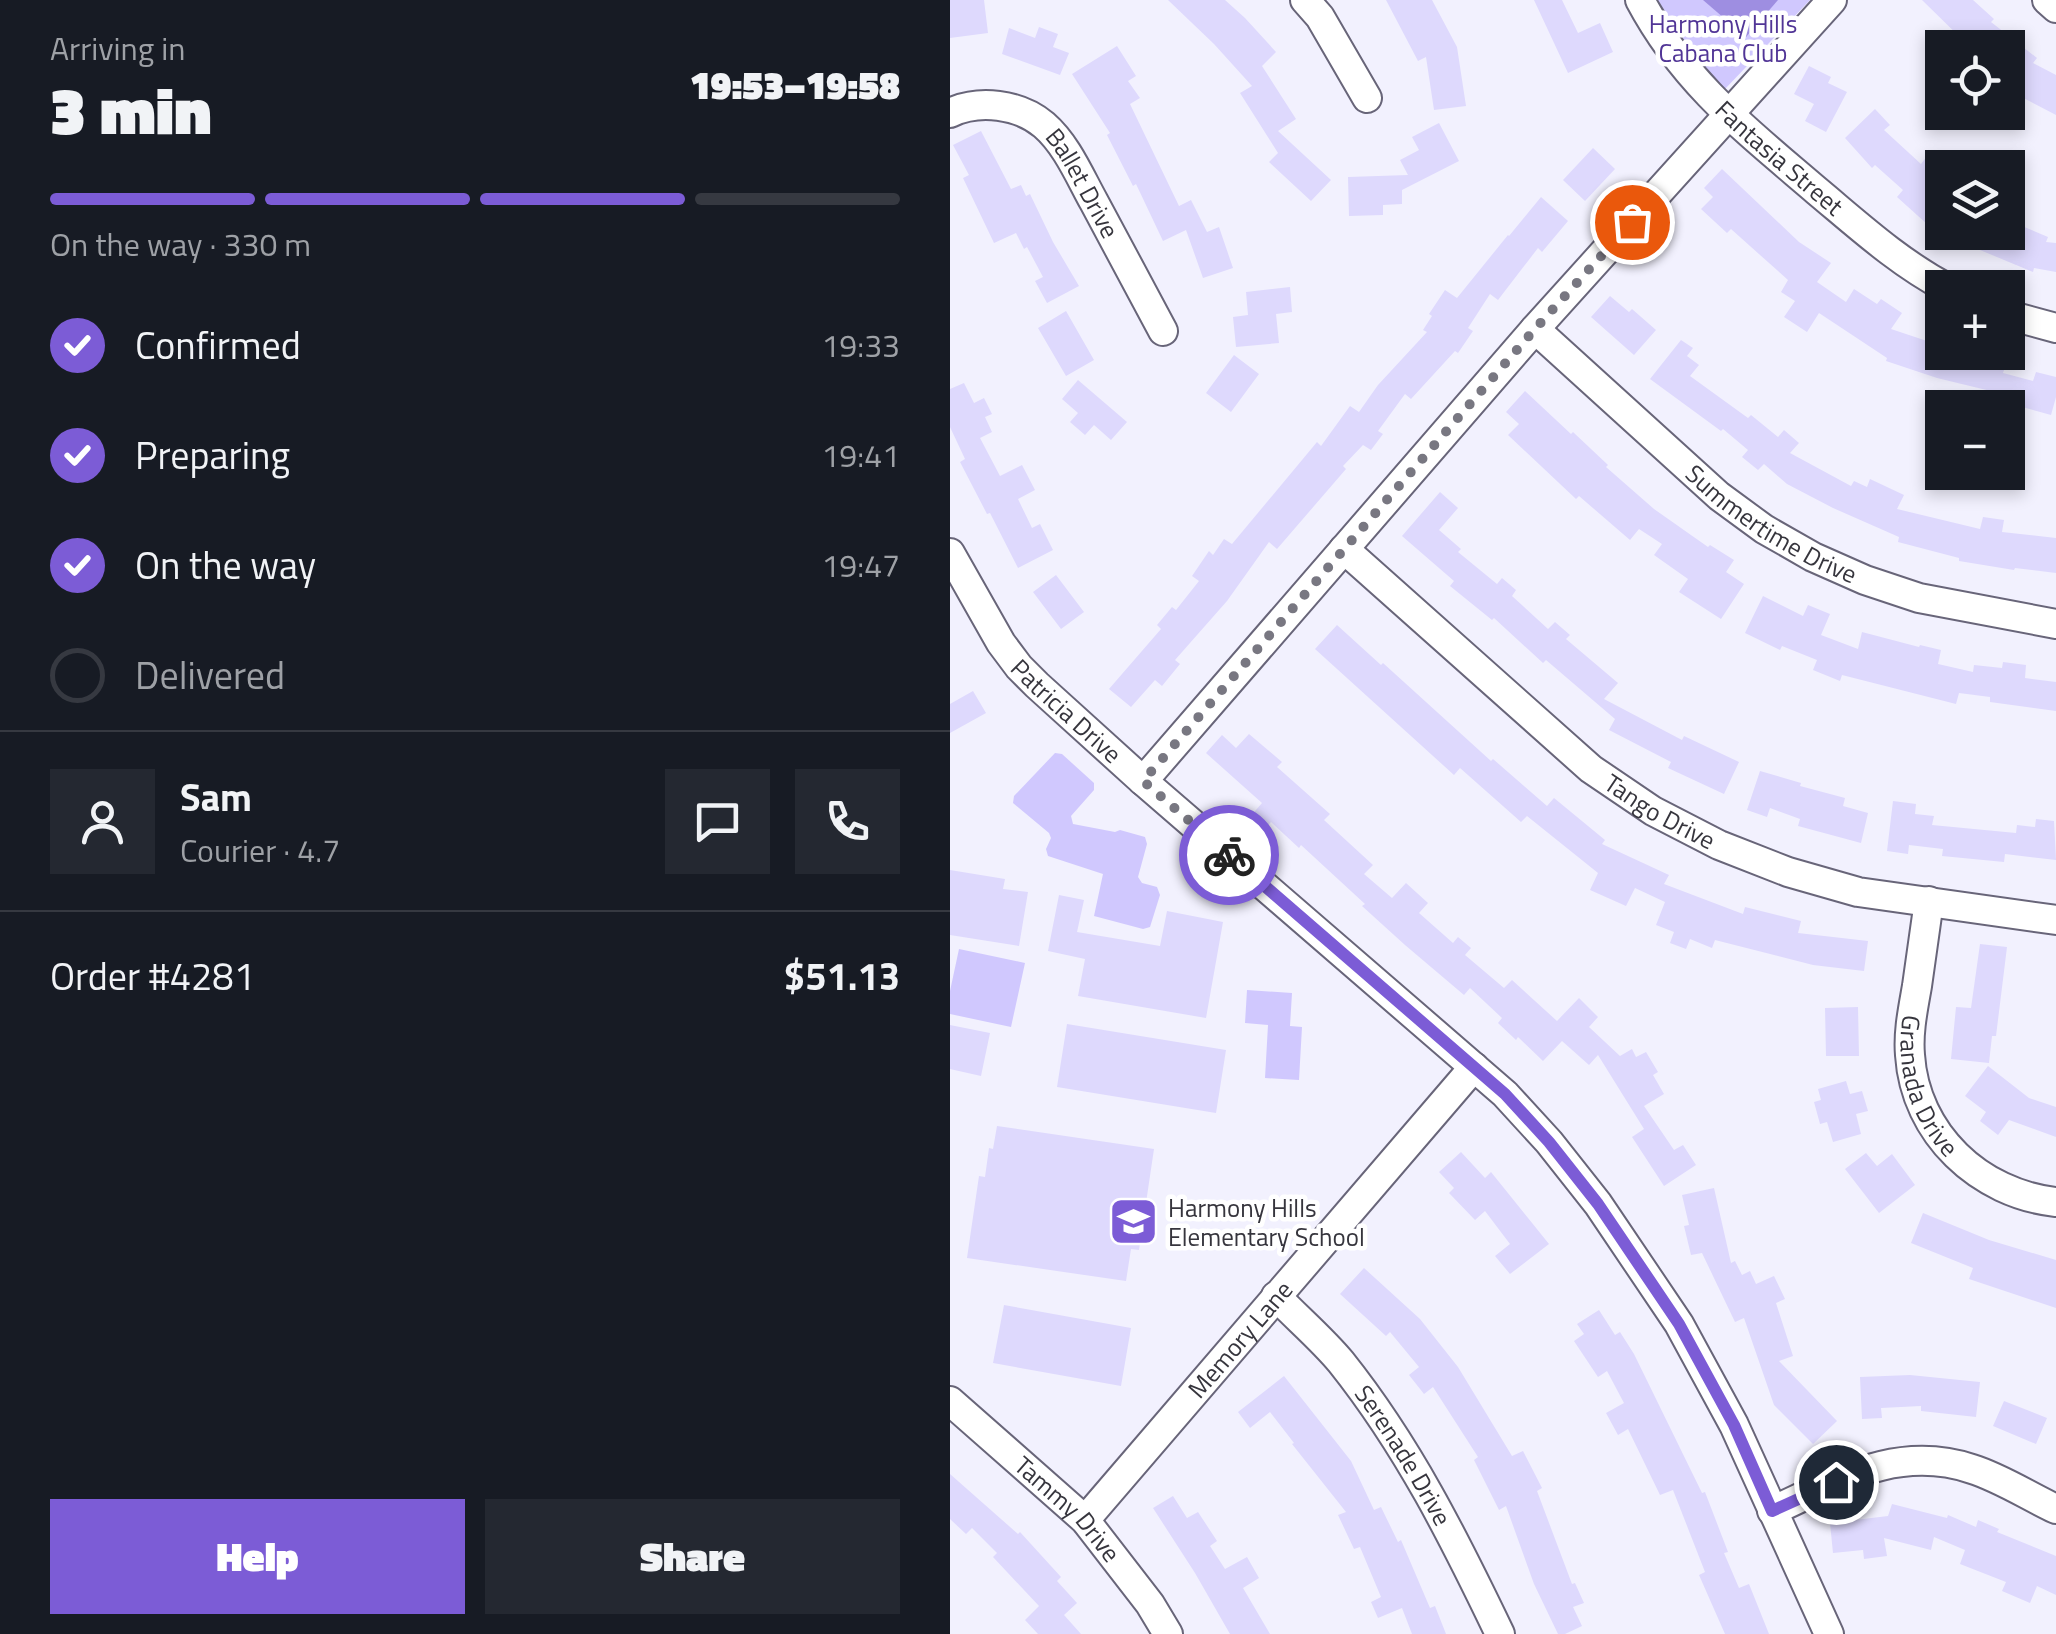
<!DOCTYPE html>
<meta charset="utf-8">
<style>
:root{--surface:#171b24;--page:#242831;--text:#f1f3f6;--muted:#9ea1a6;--line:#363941;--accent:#7c5cd6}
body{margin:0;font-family:"Titillium Web",sans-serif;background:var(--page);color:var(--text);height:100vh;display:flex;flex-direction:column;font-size:38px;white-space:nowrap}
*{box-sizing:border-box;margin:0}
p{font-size:32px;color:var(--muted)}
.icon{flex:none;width:55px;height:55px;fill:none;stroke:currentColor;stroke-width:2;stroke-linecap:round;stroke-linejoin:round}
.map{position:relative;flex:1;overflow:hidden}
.side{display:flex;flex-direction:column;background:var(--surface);width:950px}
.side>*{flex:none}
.controls{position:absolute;left:975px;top:30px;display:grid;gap:20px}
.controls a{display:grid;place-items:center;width:100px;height:100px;border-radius:0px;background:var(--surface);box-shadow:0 5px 15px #0003;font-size:50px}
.pin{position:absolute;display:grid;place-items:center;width:85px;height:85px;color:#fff;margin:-42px;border:5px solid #fff;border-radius:50%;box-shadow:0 2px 10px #0007}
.courier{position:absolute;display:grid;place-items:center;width:100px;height:100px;margin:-50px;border:8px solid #7c5cd6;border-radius:50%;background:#fff;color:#222;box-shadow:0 2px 12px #0007}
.summary em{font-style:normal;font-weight:800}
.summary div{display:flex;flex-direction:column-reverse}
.summary{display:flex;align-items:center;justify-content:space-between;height:170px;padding:0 50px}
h1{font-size:65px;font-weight:800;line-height:75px}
.bar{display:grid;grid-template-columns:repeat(4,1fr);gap:15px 10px;align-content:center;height:120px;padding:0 50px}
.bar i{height:12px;border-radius:8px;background:var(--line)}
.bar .selected{background:var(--accent)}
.bar p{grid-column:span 4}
.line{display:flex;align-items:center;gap:25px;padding:0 50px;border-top:2px solid var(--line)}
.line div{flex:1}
.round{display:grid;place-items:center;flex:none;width:105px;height:105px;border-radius:0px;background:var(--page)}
ol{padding:0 50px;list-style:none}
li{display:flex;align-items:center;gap:30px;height:110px}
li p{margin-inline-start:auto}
li .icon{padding:10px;border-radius:50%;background:var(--accent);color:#fff;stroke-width:4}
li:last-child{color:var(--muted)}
li i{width:55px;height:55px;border:5px solid var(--line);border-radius:50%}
.primary-button{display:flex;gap:20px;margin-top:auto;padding:20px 50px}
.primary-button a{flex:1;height:115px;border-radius:0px;background:var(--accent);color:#fff;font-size:40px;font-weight:800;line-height:115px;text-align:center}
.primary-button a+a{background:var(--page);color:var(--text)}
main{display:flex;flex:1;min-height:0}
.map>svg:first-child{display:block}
</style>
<main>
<section class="side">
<div class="summary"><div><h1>3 min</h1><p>Arriving in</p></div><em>19:53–19:58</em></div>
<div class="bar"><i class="selected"></i><i class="selected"></i><i class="selected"></i><i></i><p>On the way · 330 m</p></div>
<ol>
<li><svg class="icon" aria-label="check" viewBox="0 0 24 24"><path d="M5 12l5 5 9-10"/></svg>Confirmed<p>19:33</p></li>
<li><svg class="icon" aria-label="check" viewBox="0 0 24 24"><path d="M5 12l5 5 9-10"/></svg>Preparing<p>19:41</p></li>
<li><svg class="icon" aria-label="check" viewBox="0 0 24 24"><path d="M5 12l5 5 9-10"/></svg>On the way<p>19:47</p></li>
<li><i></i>Delivered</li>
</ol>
<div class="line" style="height:180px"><a class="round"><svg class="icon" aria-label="person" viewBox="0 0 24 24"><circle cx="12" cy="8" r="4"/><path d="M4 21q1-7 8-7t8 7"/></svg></a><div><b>Sam</b><p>Courier · 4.7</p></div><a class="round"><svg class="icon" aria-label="chat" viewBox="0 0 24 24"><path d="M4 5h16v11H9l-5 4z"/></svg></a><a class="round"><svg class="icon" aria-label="phone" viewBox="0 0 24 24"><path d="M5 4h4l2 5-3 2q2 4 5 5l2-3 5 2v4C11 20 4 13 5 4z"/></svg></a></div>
<div class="line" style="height:130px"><div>Order #4281</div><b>$51.13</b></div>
<div class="primary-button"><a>Help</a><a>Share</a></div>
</section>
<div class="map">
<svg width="1106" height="1634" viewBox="0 0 1106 1634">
<rect width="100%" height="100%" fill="#f2f1fe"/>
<path fill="#d0c8fe" d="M703 0H860L775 89 730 50Z
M105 753 112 754 144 783V790L121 816 123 824 165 832 170 830 195 837 197 844 188 877 192 883 207 887 210 895 200 927 193 929 144 916 153 874 98 856 96 849 101 838 99 833 63 803 64 796Z
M9 949 75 963 61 1027 0 1014V991Z
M297 990 342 993 340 1026 352 1027 349 1080 315 1078 318 1025 295 1023Z"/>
<path fill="#9e8ee1" d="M753 0H828L796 37Z"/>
<path fill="#ded9fd" d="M0 0H34L38 33 0 38Z
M218 0H275L295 18 326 52 312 66 346 119 328 131 381 180 361 201 319 162 328 153 290 93 302 86 264 44Z
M436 0H482L507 47 516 106 484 110 476 57 468 61Z
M584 0H612L628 33 650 23 663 52 618 73Z
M972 0H1023L1044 19 1041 22 1087 58 1083 63 1106 75V115L1058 90V48H1021Z
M89 27 108 34 103 47 119 53 110 75 52 54 59 28 85 38Z
M167 46 186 76 178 81 190 98 180 104 229 206 241 200 257 232 269 227 283 268 253 278 236 230 213 241 186 184 183 186 157 135 160 133 122 74Z
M859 66 881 77 878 83 897 92 876 132 855 121 864 104 844 94Z
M925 109 940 125 934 130 971 164 977 156 992 170V232L977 224 947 197 953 190 925 165 922 168 895 138Z
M489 123 509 161 452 190V204L433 205V215L399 216 398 177 458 175 450 160 469 150 462 137Z
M31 131 61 189 71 185 76 196 80 194 103 242 129 286 97 303 85 281 93 277 77 247 74 249 66 233 44 243 13 178 19 175 3 145Z
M643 148 665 169 635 201 613 180Z
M772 169 849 242 881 263 867 282 896 302 904 289 927 304 931 299 952 313 941 329 992 346V352H1007L1055 367 1053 373 1083 381 1086 372 1106 377V397L1101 415 1051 401 1053 394 987 378 936 361 937 358 869 313 857 332 834 317 845 301 831 292 838 280 781 229 777 233 751 209 763 197 754 188Z
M591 197 618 221 592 252 588 248 548 300 540 294 518 328 523 331 508 353 505 351 461 399 455 394 428 431 433 434 421 450 413 445 393 466 396 469 327 549 319 542 277 601 225 660 230 664 212 686 205 680 181 707 159 689 211 629 207 625 222 607 226 610 249 581 242 576 259 551 263 555 274 539 282 544 367 442 371 446 400 406 409 412 428 385 477 332 473 330 482 316 479 314 495 290 507 298 558 235 559 236Z
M1060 221 1098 237 1096 242 1106 243V272L1084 268 1083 272 989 233 1058 232Z
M340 287 342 312 326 314 329 343 286 347 283 317 298 315 296 292Z
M660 296 679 312 682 309 706 330 684 355 641 317Z
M116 311 144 360 116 376 88 328Z
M731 340 743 348 737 356 749 365 740 376 798 418 801 415 828 437 834 430 849 443 840 453 901 486 904 481 917 487 920 479 954 495 947 509 1030 529 1033 517 1054 520 1052 532 1106 538V573L1065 568 1064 570 1009 561V558L948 542 949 537 883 508 837 484 814 464 808 470 792 457 798 450 773 429 771 431 700 379Z
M284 355 309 374 281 412 256 393Z
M128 380 177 422 161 440 144 425 135 435 120 422 128 413 112 399Z
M14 383 24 403 34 398 42 414 35 417 42 432 30 438 50 476 72 465 85 490 68 499 82 528 90 524 103 550 68 568 40 513 37 514 10 462 15 459 0 427V389Z
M575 391 621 434 623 432 658 465 656 467 704 509 758 547 760 545 784 560 776 572 794 584 771 619 729 592 738 579 704 555 712 544 689 529 680 540 629 496 626 499 558 435 569 424 556 412Z
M490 492 508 508 489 530 511 549 508 552 547 584 552 578 566 590 562 596 598 629 605 622 620 635 616 639 668 683 654 699 732 740 734 736 789 762 774 794 718 768 721 762 659 730 665 719 596 660 593 663 544 618 542 620 500 586 504 581 452 536Z
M106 575 134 612 111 629 83 592Z
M813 596 853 616 858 605 880 614 871 635 908 649 912 632 969 647 970 645 991 650 988 664 1023 672 1024 665 1052 668 1053 662 1076 665 1075 678 1106 682V711L1040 702V697L1009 693 1006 704 892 675 890 681 863 670 867 660 832 646 830 650 795 633Z
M387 625 431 665 433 663 541 761 543 759 597 806 604 798 655 840 652 844 719 875 714 884 793 914 795 907 851 921 848 933 918 941 914 971 863 965 765 940 762 948 740 939 736 949 720 943 724 932 706 925 715 902 685 888 676 906 640 890 648 873 577 816 571 822 510 768 504 775 365 649Z
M23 691 36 713 0 733V704Z
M299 734 332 762 327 767 380 814 374 820 423 865 414 874 442 898 456 883 478 903 469 913 503 943 508 937 521 948 515 955 554 988 562 980 607 1021 629 998 648 1017 639 1027 670 1056 682 1049 686 1057 696 1052 708 1072 703 1075 714 1094 694 1106 724 1150 733 1145 746 1165 714 1186 682 1137 694 1129 648 1055 639 1065 612 1041 593 1061 568 1037 566 1040 548 1023 552 1018 520 988 514 995 455 945 412 906 415 904 351 845 349 848 321 822 313 831 299 818 312 803 256 753 272 735 286 748Z
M810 771 851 783 850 786 895 798 893 806 918 813 911 843 848 826 850 819 820 808 817 817 797 810Z
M943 801 966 804 965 814 984 816 982 825 1066 833 1067 825 1085 827 1086 819 1104 821 1106 860 1055 854 1054 862 992 856 993 849 959 845 958 854 937 851Z
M0 870 55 879 53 889 78 892 69 946 0 935Z
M109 895 134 900 127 932 210 946 217 911 273 922 256 1018 128 996 135 959 98 951Z
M1030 944 1057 947 1046 1036H1042L1039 1063 1001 1059 1006 1007 1021 1008Z
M908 1007 909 1056H876L875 1008Z
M117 1024 276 1050 266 1113 107 1087Z
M0 1025 40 1033 31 1076 0 1069Z
M1038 1066 1079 1098 1106 1107V1137L1059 1120 1048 1135 1030 1121 1036 1112 1015 1096Z
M896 1081 900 1094 912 1091 918 1111 906 1114 911 1134 883 1142 877 1122 870 1124 864 1102 871 1100 868 1089Z
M47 1126 204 1149 189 1250 181 1249 176 1281 17 1258 29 1176 35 1177 39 1148 43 1149Z
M511 1152 535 1178 541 1172 599 1244 560 1274 545 1256 560 1244 535 1211 525 1220 499 1193 504 1188 489 1172Z
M916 1153 927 1166 942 1154 965 1185 929 1213 895 1169Z
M764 1188 781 1263 785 1261 792 1275 800 1271 806 1284 824 1276 835 1299 826 1303 843 1356 829 1361 887 1421 863 1444 824 1405 794 1318 785 1322 752 1253 741 1255 734 1226 739 1225 732 1195Z
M973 1213 1039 1240 1106 1260V1308L1019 1279 1023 1268 961 1243Z
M414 1268 470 1319 508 1367 562 1456 573 1451 592 1488 587 1491 622 1584 625 1583 634 1603 623 1607 632 1626 615 1634H608L584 1584 556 1506 549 1510 524 1460 528 1457 483 1387 474 1394 459 1375 469 1367 440 1332 436 1336 390 1294Z
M54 1305 181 1328 171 1386 43 1363Z
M649 1310 665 1335 670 1332 684 1354 752 1493 755 1492 778 1552 774 1553 789 1588 799 1584 819 1634H775L749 1575 755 1572 723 1490 710 1495 678 1429 668 1435 656 1413 674 1403 657 1371 648 1377 624 1341 634 1334 627 1324Z
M960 1375 1030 1382 1026 1417 971 1411V1406L931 1408 932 1418 912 1419 910 1377Z
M334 1376 401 1461 424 1510 431 1507 448 1542 451 1540 480 1608 485 1606 496 1634H462L452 1608 428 1618 421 1602 431 1597 410 1547 404 1549 388 1515 396 1512 342 1444 344 1443 320 1412 300 1428 288 1412Z
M1054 1401 1097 1418 1086 1444 1043 1426Z
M0 1474 68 1534 70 1532 111 1577 107 1581 127 1603 114 1615 131 1634H88L75 1620 89 1606 43 1557 47 1553 22 1528 16 1534 0 1519Z
M223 1496 237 1518 248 1512 267 1541 260 1546 275 1569 297 1557 309 1578 293 1588 320 1634H280L245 1573 203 1508Z
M942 1504 997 1518 998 1515 1026 1527 1028 1520 1049 1529 1047 1532 1106 1556V1595L1087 1586 1080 1603 1052 1591 1056 1582 1010 1564 1015 1550 984 1537 981 1550 934 1538 937 1556 914 1559 913 1550 883 1553 880 1523 938 1516Z"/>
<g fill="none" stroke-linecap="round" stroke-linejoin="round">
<defs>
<g id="minor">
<path d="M355 0 370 17 417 98"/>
<path id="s1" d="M690 0C734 83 797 131 867 191 909 226 948 262 997 288"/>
<path d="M1097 0 1106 8"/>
<path id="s2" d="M0 113C29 99 69 104 94 125 117 145 130 177 144 202 167 245 190 288 213 331"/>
<path d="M1058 315 1106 328"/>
<path id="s3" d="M585 329 769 496 814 529 863 557 915 580 969 598 1106 624"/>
<path id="s4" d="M394 549 641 769 703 811 769 845 838 872 908 892 1106 920"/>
<path id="s5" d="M0 553 51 643 69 667 87 685 193 781 555 1094 599 1142 648 1204 729 1324 784 1425 879 1634"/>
<path d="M193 781 585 329 882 0"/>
<path id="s6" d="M979 901C975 929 971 958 967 986 963 1009 958 1032 960 1055 965 1134 1030 1194 1106 1202"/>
<path id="s7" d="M326 1296C347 1318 372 1339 391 1362 458 1446 504 1538 550 1634"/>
<path id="s8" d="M0 1401 135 1520 200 1604 218 1634"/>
<path d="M822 1511C888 1481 947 1444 1022 1469 1051 1478 1078 1496 1106 1509"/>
<path id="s9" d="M135 1520 524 1067"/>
</g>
</defs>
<use href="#minor" stroke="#686579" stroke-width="32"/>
<use href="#minor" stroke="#fff" stroke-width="28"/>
</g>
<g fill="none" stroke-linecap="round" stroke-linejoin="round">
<path stroke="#787781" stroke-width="10" stroke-dasharray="0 18" d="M279 855 193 781 585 329 682 222"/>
<path stroke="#7c5cd6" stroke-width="12" d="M279 855 555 1094 599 1142 648 1204 729 1324 784 1425 822 1511 886 1482"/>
</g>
<defs>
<symbol id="school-square" viewBox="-11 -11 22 22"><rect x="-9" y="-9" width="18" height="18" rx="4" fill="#7c5cd6" stroke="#fff"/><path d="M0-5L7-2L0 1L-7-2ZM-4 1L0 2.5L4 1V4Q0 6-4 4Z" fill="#fff"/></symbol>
</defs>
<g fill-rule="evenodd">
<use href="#school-square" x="156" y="1194" width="55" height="55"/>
</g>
<g text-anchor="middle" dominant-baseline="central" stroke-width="9" stroke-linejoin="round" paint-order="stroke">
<g font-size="25" fill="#513596" stroke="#fff">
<text x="773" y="24">Harmony Hills<tspan x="773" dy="29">Cabana Club</tspan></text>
</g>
<g font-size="25" fill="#36353d" stroke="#fff">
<text stroke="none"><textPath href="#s1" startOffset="212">Fantasia Street</textPath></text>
<text stroke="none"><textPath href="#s2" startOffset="170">Ballet Drive</textPath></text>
<text stroke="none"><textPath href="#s3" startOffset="308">Summertime Drive</textPath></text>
<text stroke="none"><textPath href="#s5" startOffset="198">Patricia Drive</textPath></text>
<text stroke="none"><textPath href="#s4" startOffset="412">Tango Drive</textPath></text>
<text stroke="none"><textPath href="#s6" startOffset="190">Granada Drive</textPath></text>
<text stroke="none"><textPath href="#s9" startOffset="238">Memory Lane</textPath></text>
<text stroke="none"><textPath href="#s7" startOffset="205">Serenade Drive</textPath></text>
<text stroke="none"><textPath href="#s8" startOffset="160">Tammy Drive</textPath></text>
</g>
<g font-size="25" fill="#36353d" stroke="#fff" text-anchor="start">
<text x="218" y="1208">Harmony Hills<tspan x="218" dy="29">Elementary School</tspan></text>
</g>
</g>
</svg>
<div class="controls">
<a><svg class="icon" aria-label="locate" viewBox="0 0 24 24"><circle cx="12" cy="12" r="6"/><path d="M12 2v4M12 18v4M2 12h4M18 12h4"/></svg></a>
<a><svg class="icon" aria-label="layers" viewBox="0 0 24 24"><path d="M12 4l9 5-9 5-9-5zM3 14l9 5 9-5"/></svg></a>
<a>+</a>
<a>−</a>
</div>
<div class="pin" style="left:682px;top:222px;background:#ea580c"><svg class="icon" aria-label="bag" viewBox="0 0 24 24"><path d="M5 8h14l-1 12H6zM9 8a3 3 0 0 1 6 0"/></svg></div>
<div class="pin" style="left:886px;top:1482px;background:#1f2937"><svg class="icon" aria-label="home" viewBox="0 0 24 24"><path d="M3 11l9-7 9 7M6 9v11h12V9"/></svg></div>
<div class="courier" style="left:279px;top:855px"><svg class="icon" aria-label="bike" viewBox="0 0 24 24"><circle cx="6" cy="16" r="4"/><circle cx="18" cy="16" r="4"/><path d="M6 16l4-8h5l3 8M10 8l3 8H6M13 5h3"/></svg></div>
</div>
</main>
